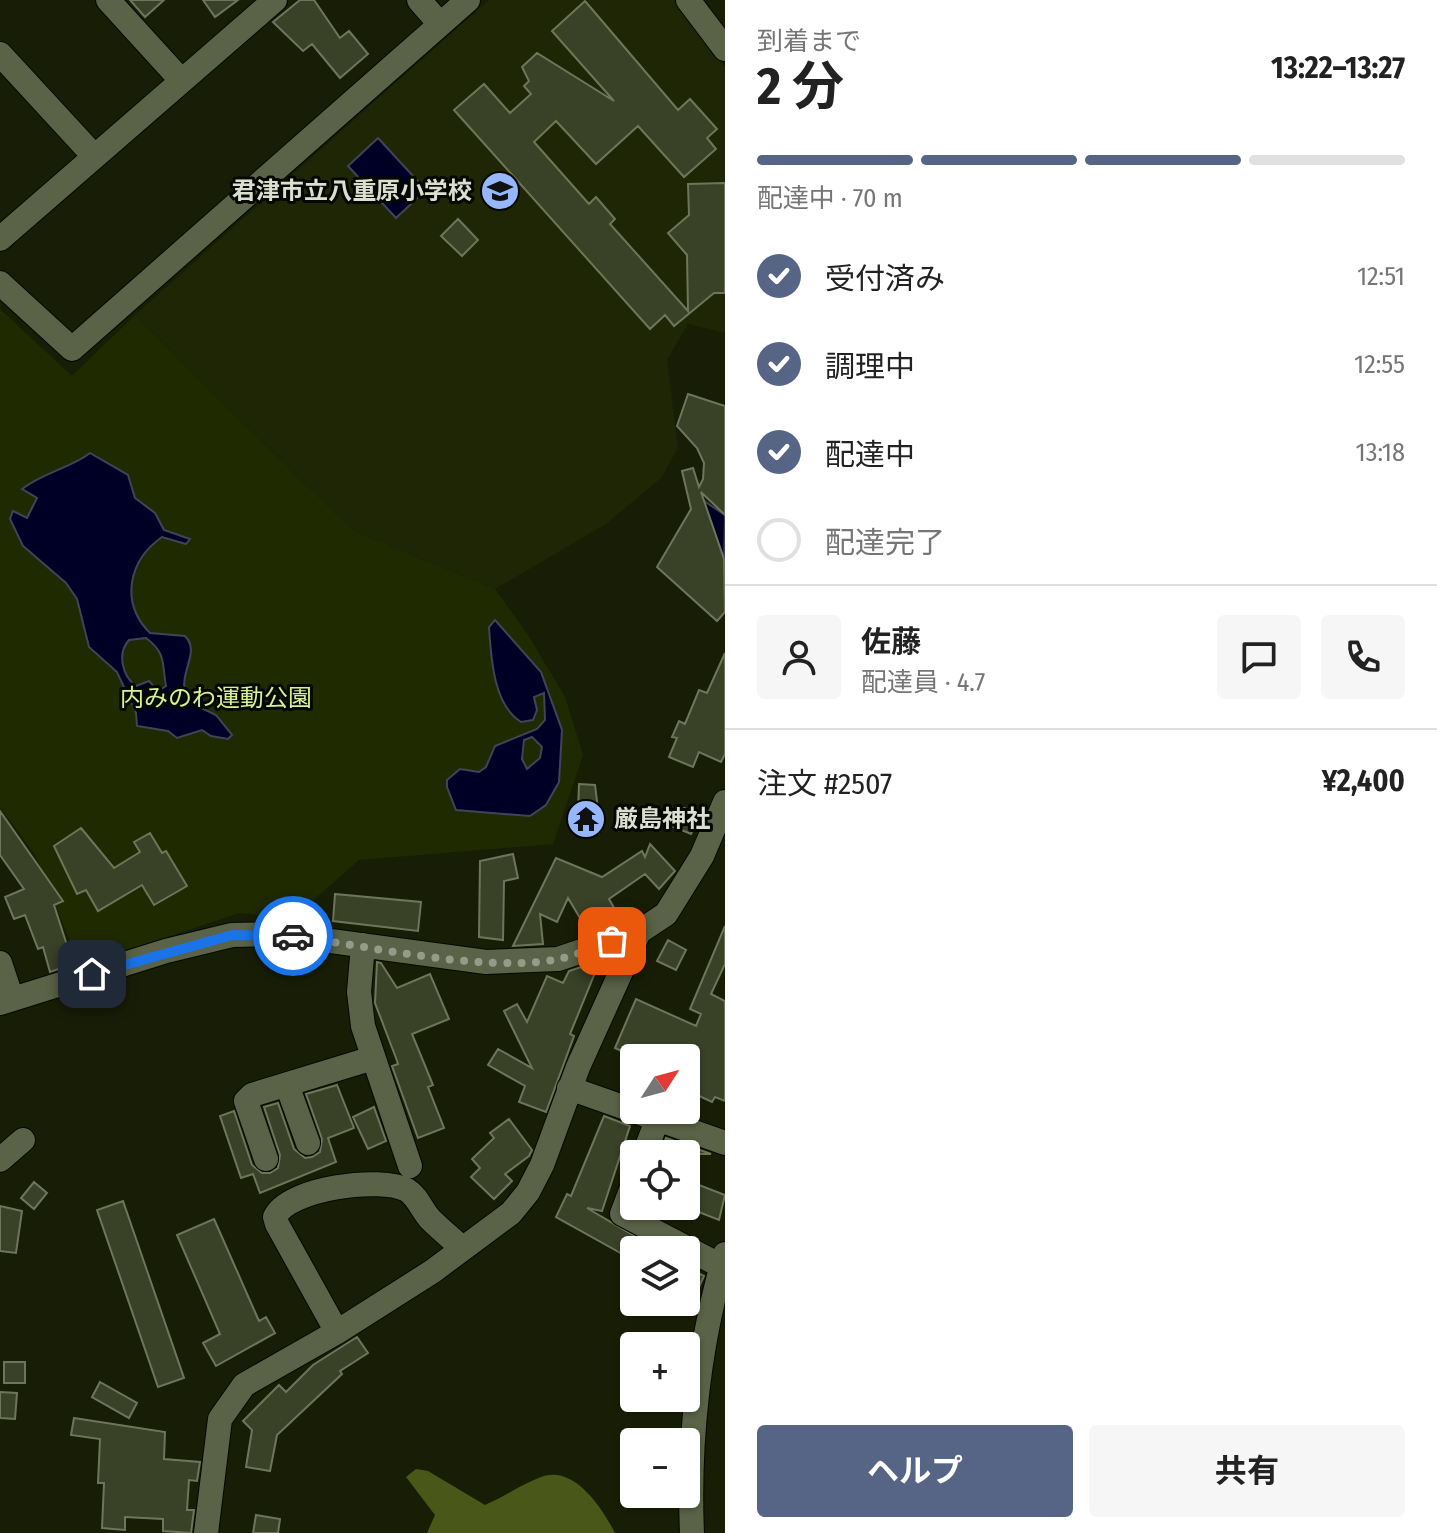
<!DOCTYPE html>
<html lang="ja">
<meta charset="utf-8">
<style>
:root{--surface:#fff;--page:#f6f6f6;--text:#222;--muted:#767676;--line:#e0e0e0;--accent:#566585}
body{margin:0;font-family:"Fira Sans Condensed","Noto Sans JP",sans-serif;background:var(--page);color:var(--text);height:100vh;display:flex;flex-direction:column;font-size:30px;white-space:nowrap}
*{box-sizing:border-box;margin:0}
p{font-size:26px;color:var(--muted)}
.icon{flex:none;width:44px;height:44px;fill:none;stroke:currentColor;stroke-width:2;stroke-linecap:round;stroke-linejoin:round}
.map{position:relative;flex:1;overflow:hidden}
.details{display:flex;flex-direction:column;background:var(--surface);width:712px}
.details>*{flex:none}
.needle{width:52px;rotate:54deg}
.buttons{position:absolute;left:620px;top:1044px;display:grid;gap:16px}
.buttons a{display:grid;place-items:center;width:80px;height:80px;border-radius:8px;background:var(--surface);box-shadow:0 2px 6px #0004;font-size:40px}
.pin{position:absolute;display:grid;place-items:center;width:68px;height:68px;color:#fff;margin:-34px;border-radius:16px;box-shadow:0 4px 12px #0006}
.courier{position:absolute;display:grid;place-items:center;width:80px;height:80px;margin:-40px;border:6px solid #1a73e8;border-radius:50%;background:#fff;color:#222;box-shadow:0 2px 10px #0007}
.headline em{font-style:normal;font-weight:700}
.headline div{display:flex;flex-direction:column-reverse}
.headline{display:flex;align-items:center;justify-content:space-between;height:136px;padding:0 32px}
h1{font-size:52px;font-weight:700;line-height:60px}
.bar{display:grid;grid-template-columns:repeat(4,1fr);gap:12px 8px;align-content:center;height:96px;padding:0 32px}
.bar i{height:10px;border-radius:6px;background:var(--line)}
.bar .active{background:var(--accent)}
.bar p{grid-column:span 4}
.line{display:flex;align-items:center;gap:20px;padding:0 32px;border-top:2px solid var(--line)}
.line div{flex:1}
.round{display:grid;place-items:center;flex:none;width:84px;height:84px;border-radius:8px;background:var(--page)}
ol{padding:0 32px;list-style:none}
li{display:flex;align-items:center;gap:24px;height:88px}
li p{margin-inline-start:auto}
li .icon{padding:8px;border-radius:50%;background:var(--accent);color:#fff;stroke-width:4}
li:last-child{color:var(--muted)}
li i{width:44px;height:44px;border:4px solid var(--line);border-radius:50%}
.action{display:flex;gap:16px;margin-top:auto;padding:16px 32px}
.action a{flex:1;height:92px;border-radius:8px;background:var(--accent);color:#fff;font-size:32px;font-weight:700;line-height:92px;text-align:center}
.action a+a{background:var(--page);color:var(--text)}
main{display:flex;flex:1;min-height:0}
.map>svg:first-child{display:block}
</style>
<main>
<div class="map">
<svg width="725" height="1533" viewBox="0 0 725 1533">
<rect width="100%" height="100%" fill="#181e06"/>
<path fill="#1e2606" d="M489 0H673L725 67V333L688 324 667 360 678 448 661 478 606 524 495 589 352 530 135 315Z"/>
<path fill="#202a00" d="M0 309 72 376 135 315 352 530 495 589 528 635 565 697 583 755 553 844 359 860 293 918 239 913 80 966 36 856 0 807Z"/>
<path fill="#495819" d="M416 1469 428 1471 485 1505C504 1497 522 1484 541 1477 574 1464 603 1509 615 1533H427L435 1515 406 1477Z"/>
<path fill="#000027" stroke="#414359" stroke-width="2" fill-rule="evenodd" d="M378 138 426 190 396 218 348 166Z
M90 453 128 475 135 498 155 513 164 530 190 539 186 544 162 537C128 561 120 603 150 633L185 636C202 654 176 671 187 701L216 715 232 735 228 739 211 736 202 730 177 738 168 731 137 726 136 713 117 672 89 647 77 599 66 583 23 546 10 519 13 511 27 518 37 498 22 489C44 472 71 468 90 453ZM146 638C167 653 162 666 166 686L158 691 149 681 136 686C122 676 117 653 129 640Z
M704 501 725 515 724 571Z
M495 620 541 672 562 730 559 782 546 805 530 816 456 810 447 787V780L460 769 479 772 486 767 495 746 537 729 545 720 544 693 534 697 537 710 533 720 521 722C493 705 491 656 489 627ZM532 737 542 747 540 758 527 769 522 759 524 740Z"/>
<path fill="#394127" stroke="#6d765a" stroke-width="2" d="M130 0H164L145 17Z
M203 0H238L215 17Z
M300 0H314L340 38 349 31 368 54 340 78 312 44 303 51 273 22Z
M585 1 678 110 690 99 717 129 707 138 716 149 684 177 638 126 596 164 556 121 534 142 589 204 596 197 615 219 610 224 688 311 687 255 668 233 689 215 688 184 725 183V293H714L674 326 665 315 650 329 454 110 484 84 510 113 531 94 524 86 529 81 522 67 537 53 614 101 552 31Z
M458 219 478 240 462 256 441 236Z
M688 394 725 406V515L701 492 724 559 725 612 717 621 657 567 691 509 682 471 693 468 699 487 703 479 704 463 697 448 677 426Z
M725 653V754L721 762 699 752 693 767 669 757 677 738 672 737 679 721 685 724 699 690 707 693Z
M579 784 595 785 600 826 575 832 571 812 578 810Z
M684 808 699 814 691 834 662 822Z
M0 811 63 901 54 905 73 964 50 972 43 947 38 949 25 915 14 919 5 897 24 889 0 855Z
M81 828 114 868 140 852 134 842 150 833 162 853 166 851 187 886 154 905 142 885 98 911 86 890 77 894 54 846Z
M650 844 675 871 659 889 645 874 609 899 620 918 589 933 568 898 557 922 540 914 543 944 513 946 556 858 602 877 642 851 645 857Z
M513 854 518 878 504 881 503 940 479 937 480 861Z
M335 894 421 902 418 931 333 921Z
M725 926V964L711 994 725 1001V1101L715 1097 712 1102 695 1094 699 1086 686 1081V1058H636L615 1048 636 999 696 1026 701 1014 690 1009Z
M668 940 686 950 676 970 657 961Z
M377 962 381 963 397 988 430 974 449 1019 412 1034 433 1085 428 1087 444 1128 418 1138 392 1066 398 1064 396 1058 375 1003Z
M590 964 597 968 570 1034 574 1036 546 1112 519 1102 525 1086 488 1065 498 1049 532 1068 504 1011 517 1004 527 1022 547 976 563 983 569 971Z
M337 1085 354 1128 328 1138 336 1162 260 1193 253 1174 241 1178 220 1116 234 1111 252 1165 262 1173H270L278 1168 280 1155 264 1107 278 1103 294 1149 305 1158 312 1157 320 1152 322 1139 306 1094Z
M374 1107 386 1141 368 1149 353 1117Z
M604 1116 630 1126 602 1211 587 1208 658 1250H634L633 1260 556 1217 567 1194 571 1196Z
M509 1119 532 1150 529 1156 505 1174 512 1181 494 1199 471 1177 480 1168 472 1159 494 1138 490 1133Z
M666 1138 711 1154H660Z
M686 1180 725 1195 719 1220 686 1207Z
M34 1182 47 1193 34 1209 21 1198Z
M123 1201 184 1378 158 1387 97 1210Z
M0 1206 22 1211 16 1253 0 1251Z
M214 1219 259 1321 266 1317 275 1333 216 1366 203 1343 220 1334 177 1235Z
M686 1267 704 1276 686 1315Z
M357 1337 368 1353 340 1371 342 1374 277 1435 270 1471 246 1467 252 1430 243 1421 279 1385 286 1392 313 1365Z
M4 1362H25V1383H4Z
M100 1382 137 1403 129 1418 92 1397Z
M0 1392 17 1393 15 1419 0 1418Z
M74 1418 165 1432 164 1459 200 1462 197 1481 189 1480 187 1510H194L191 1533 163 1531V1519L125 1517V1530L102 1528 104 1483H98L100 1439 71 1435Z
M256 1515 280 1519 278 1533H253Z"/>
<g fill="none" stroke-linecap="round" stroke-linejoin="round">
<defs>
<path id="minor" d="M108 0 180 79
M419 0 440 24
M688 0 725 49
M0 54 94 156
M0 239 275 0
M0 283 72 349 468 0
M363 945 359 992 363 1026 410 1166
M0 963 12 999
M0 1003 166 951 232 935 279 934 486 962 558 959 639 932 666 914 702 856 725 802
M287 1085 308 1143
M569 1088 725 1143
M644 1154 658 1118
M266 1159 246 1101 252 1095 373 1058
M0 1160 23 1140
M634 1182 622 1214 721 1266
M337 1332 277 1224 275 1217C288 1188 381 1176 407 1190 417 1196 422 1210 430 1219 440 1229 452 1239 462 1248
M206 1533 220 1419 244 1385 337 1332 433 1271 511 1213 528 1192 542 1165 578 1067 639 932
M692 1533C688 1441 699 1343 725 1254"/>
</defs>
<use href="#minor" stroke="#040800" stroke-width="26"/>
<use href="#minor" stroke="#5a6347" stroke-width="24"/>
</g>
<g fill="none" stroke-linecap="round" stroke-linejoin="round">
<path stroke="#969b89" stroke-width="8" stroke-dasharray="0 14.4" d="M293 936C369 946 479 972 554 960 573 957 593 947 612 941"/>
<path stroke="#1a73e8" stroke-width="10" d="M92 974 232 935 293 936"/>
</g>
<defs>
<symbol id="school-disc" viewBox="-11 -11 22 22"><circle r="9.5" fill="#96b6fd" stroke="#050701"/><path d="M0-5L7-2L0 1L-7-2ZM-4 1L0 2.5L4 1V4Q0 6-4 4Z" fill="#111"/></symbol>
<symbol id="temple-disc" viewBox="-11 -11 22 22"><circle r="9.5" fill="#96b6fd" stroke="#050701"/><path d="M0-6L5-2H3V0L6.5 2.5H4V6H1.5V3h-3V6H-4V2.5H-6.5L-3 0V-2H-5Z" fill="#111"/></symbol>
</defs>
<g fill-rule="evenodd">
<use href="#school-disc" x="478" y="169" width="44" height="44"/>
<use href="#temple-disc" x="564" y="797" width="44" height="44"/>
</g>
<g text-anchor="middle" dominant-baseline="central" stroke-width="6" stroke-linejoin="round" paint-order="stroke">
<g font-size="24" font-weight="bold" fill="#dadfcf" stroke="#050701" text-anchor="end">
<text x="472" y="191">君津市立八重原小学校</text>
<text x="614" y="819" text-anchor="start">厳島神社</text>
</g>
<g font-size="24" fill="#d7f197" stroke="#050701">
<text x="216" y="698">内みのわ運動公園</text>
</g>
</g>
</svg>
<div class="buttons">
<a><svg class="needle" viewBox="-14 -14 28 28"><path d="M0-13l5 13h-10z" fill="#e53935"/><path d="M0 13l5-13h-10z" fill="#767676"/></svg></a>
<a><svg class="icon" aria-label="locate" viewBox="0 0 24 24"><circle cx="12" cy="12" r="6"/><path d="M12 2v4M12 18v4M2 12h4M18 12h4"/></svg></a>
<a><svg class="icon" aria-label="layers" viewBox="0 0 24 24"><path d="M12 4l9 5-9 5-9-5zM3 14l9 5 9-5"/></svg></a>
<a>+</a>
<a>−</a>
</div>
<div class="pin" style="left:612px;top:941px;background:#ea580c"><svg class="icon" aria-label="bag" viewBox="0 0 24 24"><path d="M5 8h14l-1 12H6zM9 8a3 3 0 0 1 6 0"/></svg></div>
<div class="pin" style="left:92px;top:974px;background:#1f2937"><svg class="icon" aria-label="home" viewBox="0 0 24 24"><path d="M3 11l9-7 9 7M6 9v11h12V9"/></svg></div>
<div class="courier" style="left:293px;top:936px"><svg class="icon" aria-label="car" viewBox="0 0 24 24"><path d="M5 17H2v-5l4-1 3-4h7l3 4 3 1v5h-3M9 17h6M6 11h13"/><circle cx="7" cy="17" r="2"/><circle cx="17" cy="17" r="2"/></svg></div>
</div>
<section class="details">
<div class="headline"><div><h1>2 分</h1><p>到着まで</p></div><em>13:22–13:27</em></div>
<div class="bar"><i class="active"></i><i class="active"></i><i class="active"></i><i></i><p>配達中 · 70 m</p></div>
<ol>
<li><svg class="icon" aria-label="check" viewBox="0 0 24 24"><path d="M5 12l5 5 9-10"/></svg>受付済み<p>12:51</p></li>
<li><svg class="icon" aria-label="check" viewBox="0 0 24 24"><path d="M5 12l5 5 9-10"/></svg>調理中<p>12:55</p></li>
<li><svg class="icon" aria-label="check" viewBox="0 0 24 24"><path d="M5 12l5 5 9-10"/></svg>配達中<p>13:18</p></li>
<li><i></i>配達完了</li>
</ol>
<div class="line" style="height:144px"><a class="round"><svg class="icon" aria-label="person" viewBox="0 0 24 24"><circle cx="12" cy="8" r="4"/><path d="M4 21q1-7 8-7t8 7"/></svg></a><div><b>佐藤</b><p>配達員 · 4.7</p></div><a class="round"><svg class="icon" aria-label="chat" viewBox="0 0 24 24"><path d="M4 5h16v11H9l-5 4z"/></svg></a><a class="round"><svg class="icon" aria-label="phone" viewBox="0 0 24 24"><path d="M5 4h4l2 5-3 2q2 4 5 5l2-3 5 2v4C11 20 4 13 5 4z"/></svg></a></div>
<div class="line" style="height:104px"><div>注文 #2507</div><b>¥2,400</b></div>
<div class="action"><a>ヘルプ</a><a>共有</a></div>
</section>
</main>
